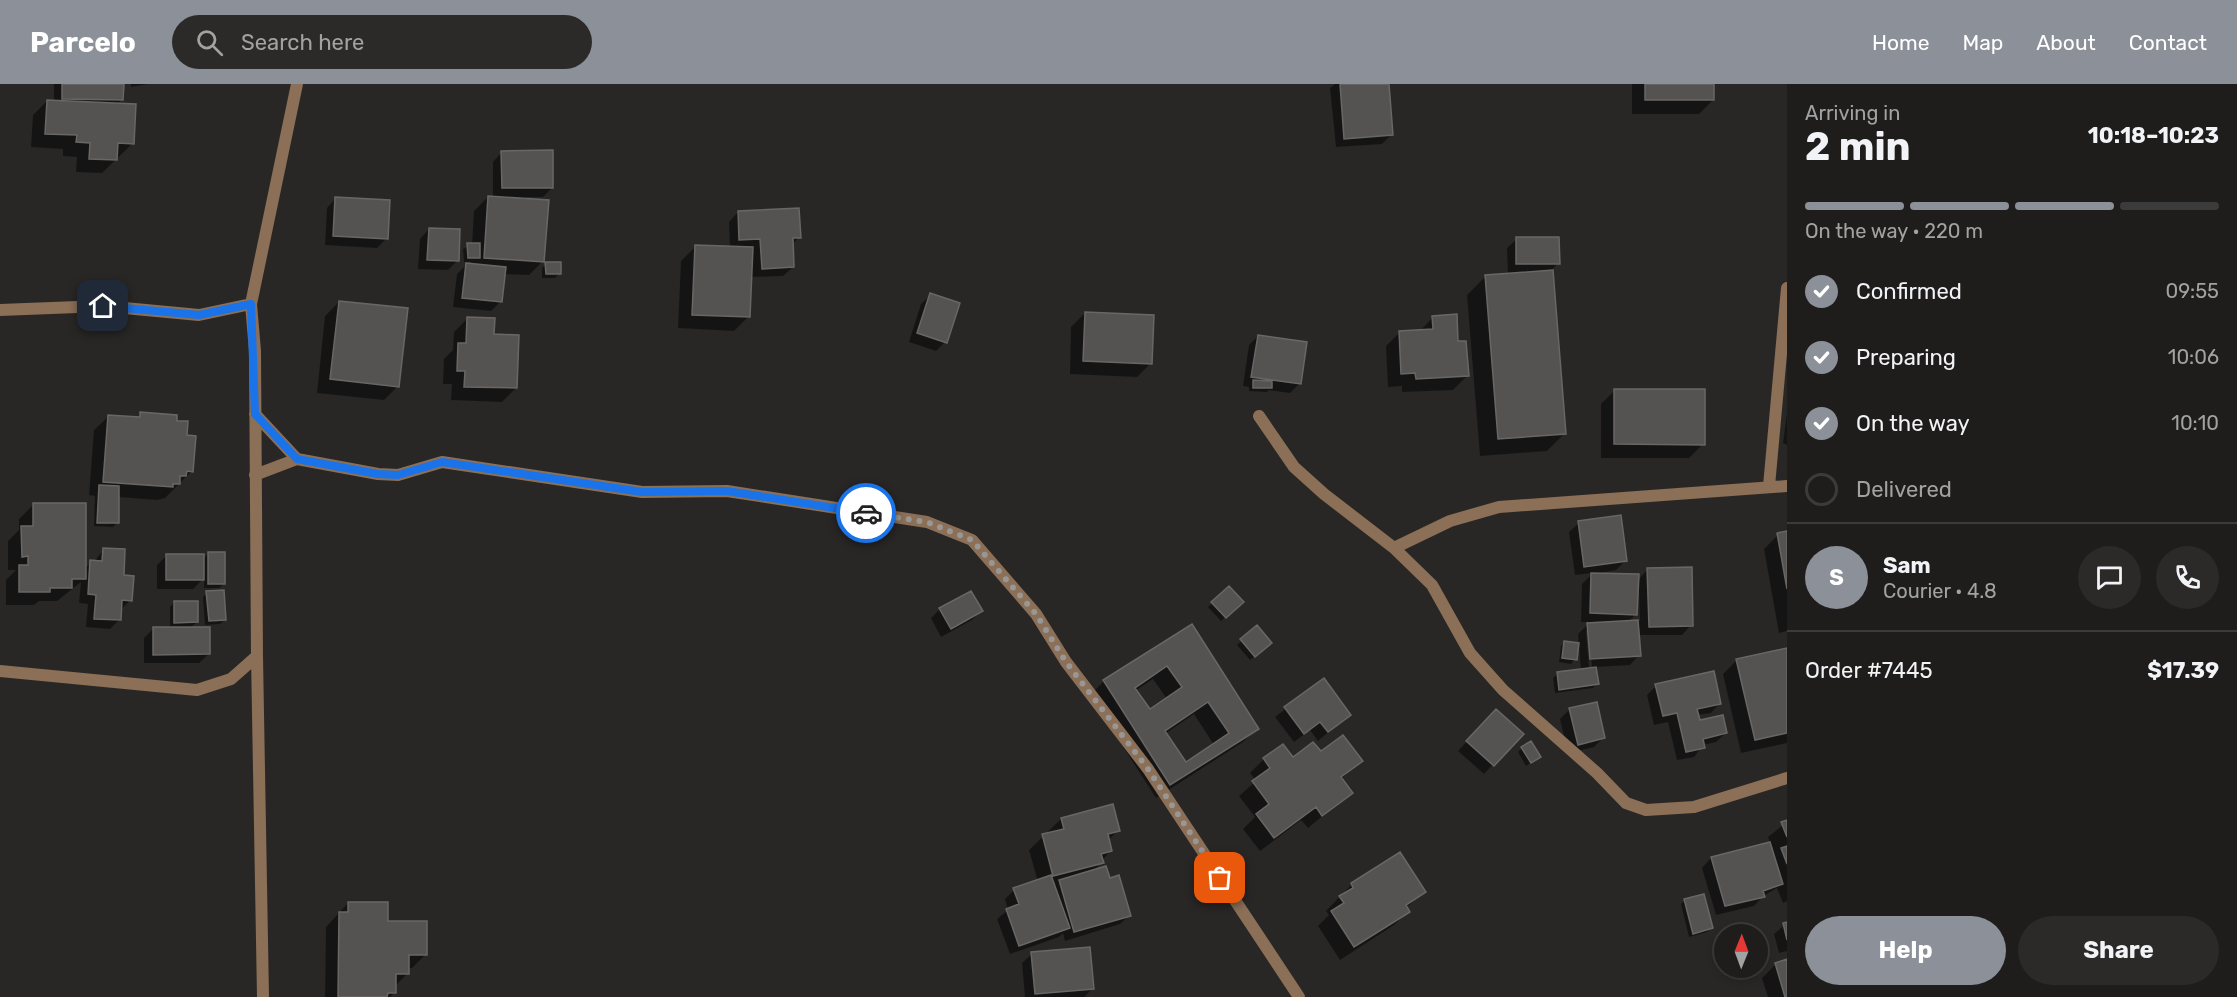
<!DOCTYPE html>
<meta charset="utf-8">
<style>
:root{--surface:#1f1d1c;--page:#2c2a29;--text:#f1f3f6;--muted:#a1a2a3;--line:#3c3b3b;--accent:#8c9099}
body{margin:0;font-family:Rubik,sans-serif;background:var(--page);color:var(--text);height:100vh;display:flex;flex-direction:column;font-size:22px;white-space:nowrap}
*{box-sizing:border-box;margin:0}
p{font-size:20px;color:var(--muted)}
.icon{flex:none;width:33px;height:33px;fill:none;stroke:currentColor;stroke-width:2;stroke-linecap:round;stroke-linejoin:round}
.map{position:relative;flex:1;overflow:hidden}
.drawer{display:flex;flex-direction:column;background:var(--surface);width:450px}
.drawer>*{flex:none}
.needle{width:39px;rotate:1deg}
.fabs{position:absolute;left:1714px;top:840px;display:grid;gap:12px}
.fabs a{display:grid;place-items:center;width:54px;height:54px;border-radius:50%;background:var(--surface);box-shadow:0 3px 9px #0003,0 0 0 2px var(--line);font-size:30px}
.pin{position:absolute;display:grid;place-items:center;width:51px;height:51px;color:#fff;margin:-26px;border-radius:12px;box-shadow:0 3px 9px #0006}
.courier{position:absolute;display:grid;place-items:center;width:60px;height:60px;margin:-30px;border:4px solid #1a73e8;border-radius:50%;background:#fff;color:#222;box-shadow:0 2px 8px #0007}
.head em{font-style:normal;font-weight:700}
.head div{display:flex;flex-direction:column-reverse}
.head{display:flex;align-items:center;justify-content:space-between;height:102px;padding:0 18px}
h1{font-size:39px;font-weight:700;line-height:45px}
.bar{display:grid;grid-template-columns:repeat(4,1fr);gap:9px 6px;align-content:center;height:72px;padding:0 18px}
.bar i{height:8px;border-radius:4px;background:var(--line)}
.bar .active{background:var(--accent)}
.bar p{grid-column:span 4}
.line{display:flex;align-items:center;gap:15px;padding:0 18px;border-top:2px solid var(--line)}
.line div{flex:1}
.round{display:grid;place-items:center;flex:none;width:63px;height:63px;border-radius:32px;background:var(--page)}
ol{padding:0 18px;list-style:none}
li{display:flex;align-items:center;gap:18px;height:66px}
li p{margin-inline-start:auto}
li .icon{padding:6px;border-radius:50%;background:var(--accent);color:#fff;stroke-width:4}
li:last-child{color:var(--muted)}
li i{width:33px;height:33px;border:3px solid var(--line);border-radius:50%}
.button{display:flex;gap:12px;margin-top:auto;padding:12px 18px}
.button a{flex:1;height:69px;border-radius:36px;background:var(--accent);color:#fff;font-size:24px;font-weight:700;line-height:69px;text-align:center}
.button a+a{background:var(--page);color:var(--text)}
header{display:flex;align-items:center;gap:36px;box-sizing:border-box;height:84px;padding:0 30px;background:var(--accent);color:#fff}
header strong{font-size:28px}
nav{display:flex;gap:33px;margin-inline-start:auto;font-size:21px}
.search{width:420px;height:54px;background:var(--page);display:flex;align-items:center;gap:15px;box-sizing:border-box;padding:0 21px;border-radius:33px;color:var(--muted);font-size:22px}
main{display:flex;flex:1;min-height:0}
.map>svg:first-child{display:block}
</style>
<header>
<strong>Parcelo</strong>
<div class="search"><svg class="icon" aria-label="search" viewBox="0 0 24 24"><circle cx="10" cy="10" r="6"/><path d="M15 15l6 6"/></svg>Search here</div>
<nav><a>Home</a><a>Map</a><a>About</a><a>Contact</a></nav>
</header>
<main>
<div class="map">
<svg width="1787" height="913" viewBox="0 0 1787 913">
<rect width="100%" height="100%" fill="#292726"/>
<path fill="#0007" fill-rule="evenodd" d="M54 0H122V16L117 20 133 59 102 89 76 88 77 73 63 72V65L31 63 33 31 47 17H54Z
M131 0H148L131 3Z
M1335 0H1388L1392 50 1382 60 1336 63 1330 4Z
M1632 0H1713V16L1699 30H1632Z
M502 68 552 104 543 113H526L543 177 529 191 503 190 500 218 491 227 453 223 457 190 466 181H471V178H464L463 165 472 161 474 127 488 113H493V78Z
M336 114 386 155 377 164 325 161 327 124Z
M738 128 799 153 792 161 793 183 783 192 750 193 748 233 734 247 678 244 681 177 695 163 730 164 729 138Z
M429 145 457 177 448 186 418 185 420 155Z
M1517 155 1558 179 1552 186 1565 349 1547 367 1480 372 1467 211 1485 193 1508 191 1507 164Z
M546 180 559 190 555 194H542V184Z
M931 211 945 258 936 267 909 258 921 220Z
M339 218 398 302 384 316 317 309 325 232Z
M1085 229 1151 279 1137 293 1070 290 1071 243Z
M1433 233 1457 259 1467 292 1453 306 1402 308V302L1388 303 1386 262 1399 249 1419 248Z
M468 234 493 251 516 304 502 318 451 316 452 300H443L444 275 453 266 454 248Z
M1258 252 1300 299 1290 309 1269 306 1267 308 1249 307V303L1243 302 1249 261Z
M1615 306 1703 360 1689 374H1601V320Z
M1787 329V361L1783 359Z
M141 330 175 338 186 352 192 387 165 414 157 416 118 413 117 439 113 443 94 442 95 412 89 411 94 346 108 333 137 334Z
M33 421 84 484 94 478 104 465 122 492 131 516 120 526 119 536 110 545 86 543 88 520 79 519 81 498 57 517H39L34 521H6V496L16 486H8V457L19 446V435Z
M1579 439 1626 476 1616 486 1594 490 1637 497 1648 485 1691 541 1682 551H1638L1639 571 1630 581 1595 583 1597 599 1593 604 1555 609 1553 594 1557 590 1581 586 1578 550 1590 538H1581L1582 500 1593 489 1575 491 1569 448ZM1637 508H1639L1640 537 1628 538 1636 530ZM1586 547H1589L1592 583H1589Z
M1787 449V547L1779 549 1764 465 1778 451Z
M209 469 224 500 219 504H204V494L193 505H157V481L166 472 202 476Z
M1229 504 1242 518 1221 537 1208 523Z
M207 509 225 536 220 540 205 541 203 513Z
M174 518 197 538 190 544 209 570 199 579H144V554L154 544H170V523Z
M940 525 981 527 972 536 941 553 931 534Z
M1192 542 1257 644 1243 658 1156 714 1090 611 1104 597ZM1153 595 1167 615 1150 627 1135 607ZM1194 630 1214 661 1185 680 1165 650Z
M1257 543 1266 563 1250 576 1237 561Z
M1565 558 1575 575 1571 580 1559 578 1561 562Z
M1787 565V659L1741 669 1723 590 1737 576Z
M1323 596 1349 631 1318 657 1310 646 1294 658 1275 633Z
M1656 602 1720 619 1711 629 1697 631 1699 638 1726 649 1716 658 1703 661 1694 673 1677 676 1668 638 1654 641 1647 611Z
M1596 619 1604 653 1594 663 1568 669 1560 635 1569 626Z
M1487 636 1522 650 1484 690 1458 667Z
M1522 664 1539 673 1526 682 1518 668Z
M1320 670 1361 677 1341 695 1351 709 1308 744 1301 736 1260 767 1243 745 1255 733 1239 712 1256 697 1250 689 1264 675H1292Z
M1061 735 1118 746 1108 757 1111 766 1093 788 1130 831 1120 840 1065 857 1063 849 1059 853 1010 870 997 835 1008 826 1005 815 1014 806 1038 798 1029 766Z
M1787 738V817L1783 819 1777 804 1763 812 1754 822 1716 831 1702 784 1711 774 1770 759 1768 753Z
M1400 770 1424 808 1406 824 1408 828 1394 841 1340 876 1318 842 1329 831 1326 827 1351 801Z
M1685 816 1711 844 1707 848 1689 853 1681 820Z
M348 819 386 839 426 870 412 884H408V889L395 902V908L390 913H325L326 843Z
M1787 839V867L1779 869 1774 850Z
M1032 870 1093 904 1084 913H1025L1022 879Z
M1787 877V913H1768L1762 894 1776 880Z"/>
<path fill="#555351" stroke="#696765" stroke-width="1.5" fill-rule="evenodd" d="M62 0H124L123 16 62 15Z
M1340 0H1389L1393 51 1344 55Z
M1645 0H1714V16H1645Z
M47 16 136 20 134 60 118 59 117 76 89 75 90 59 76 58 77 51 45 50Z
M553 66V104H502L501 67Z
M488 112 549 116 544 178 484 174Z
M335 113 390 116 388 155 333 152Z
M799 124 801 154H793L794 183 762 185 760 155 739 156 738 127Z
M429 144 460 145 459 177 427 176Z
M1516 153H1559L1560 180H1516Z
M467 159H480V174H468Z
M695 161 753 163 750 233 692 231Z
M545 178H561V190H546Z
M466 179 506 183 502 218 462 214Z
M1553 186 1566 350 1498 355 1485 191Z
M930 209 960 219 947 259 917 249Z
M339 217 408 224 399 303 330 295Z
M1085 228 1154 231 1152 280 1083 277Z
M1457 230 1458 257H1466L1469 292 1416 295 1415 289 1401 290 1399 247 1433 245 1432 232Z
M467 233 495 234 494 250 519 251 517 304 464 303 465 287H457L458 259H466Z
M1258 251 1307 258 1301 300 1251 293Z
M1253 296 1272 297V304H1253Z
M1614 305H1705V361L1614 360Z
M140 328 177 331V337H188L187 351 196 352 193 388 187 387 186 392H180V400H173V403L103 398 108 331 140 333Z
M99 401 119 402V439H97Z
M33 419H86V495H72V504H50V508H19V481H28V472L22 473 21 442H33Z
M1621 431 1627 477 1584 483 1578 437Z
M1787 447V505L1777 449Z
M103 464 125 465 124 491 134 492 132 517 122 516 121 536 94 535 96 511 88 510 90 476 102 477Z
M208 468H225V500H208Z
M166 470H204V496H166Z
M1692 483 1693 542 1649 543 1647 484Z
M1591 489 1639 490 1637 531 1590 529Z
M1229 502 1244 518 1226 534 1211 518Z
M224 506 226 536 209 537 206 507Z
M971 507 983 527 951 545 939 524Z
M174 517H198V538L174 539Z
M1638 536 1641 572 1590 575 1587 539Z
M1192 540 1259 645 1170 701 1103 596ZM1167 582 1182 603 1150 625 1135 604ZM1208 618 1229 649 1186 678 1165 647Z
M1257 541 1272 559 1255 573 1240 555Z
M153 543H210V570L153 571Z
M1564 557 1579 559 1577 576 1562 574Z
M1787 564V649L1755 656 1736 575Z
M1596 583 1599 600 1559 606 1557 588Z
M1714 587 1721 620 1697 625 1700 636 1723 631 1727 649 1703 655 1705 664 1686 668 1677 629 1663 632 1655 600Z
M1324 594 1351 631 1328 648 1320 638 1304 650 1284 623Z
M1597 618 1605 654 1578 661 1569 624Z
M1496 625 1524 650 1494 682 1466 657Z
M1343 651 1363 677 1341 693 1353 709 1322 732 1316 723 1274 754 1256 730 1269 720 1252 697 1270 684 1263 674 1283 660 1293 673 1313 658 1321 667Z
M1531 657 1541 673 1531 679 1521 663Z
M1113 720 1120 747 1108 750 1112 767 1101 770 1104 779 1053 792 1042 750 1064 745 1061 734Z
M1787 736V753L1781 738Z
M1770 758 1783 800 1763 807 1765 813 1725 822 1711 773Z
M1787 762V780L1781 764Z
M1400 768 1426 808 1406 821 1410 828 1354 863 1331 827 1344 819 1339 812 1353 804 1351 799Z
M1106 782 1110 794 1119 791 1131 832 1074 848 1059 796Z
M1051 791 1070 844 1019 862 1006 825 1019 820 1013 804Z
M1704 810 1713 844 1693 850 1684 815Z
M348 818H388V837H427V871H409V890H396V909H388L387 913H338L339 828H348Z
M1787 838V856L1783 839Z
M1090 863 1094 905 1035 910 1031 868Z
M1787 875V913H1785L1775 879Z"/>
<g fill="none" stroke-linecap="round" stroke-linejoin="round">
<path stroke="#8b6f56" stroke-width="12" d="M0 226 103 222 199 231 251 220
M255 330 297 375
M1259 332 1294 383 1324 410 1394 464 1432 501 1470 569 1503 606 1597 689 1626 719 1646 726 1694 723 1787 694
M255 391 297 375 378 390 398 391 442 378 642 408 727 407 927 438 972 456 1036 530 1066 578 1148 685 1299 913
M1769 402 1787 204
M1394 464 1450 437 1499 423 1787 402
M257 572 263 913
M0 587 197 606 231 595 257 572 255 267 251 220 297 0"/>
</g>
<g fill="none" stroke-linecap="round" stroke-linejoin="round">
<path stroke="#989796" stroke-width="6" stroke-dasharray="0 10.8" d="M866 429 927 438 972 456 1036 530 1066 578 1148 685 1220 794"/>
<path stroke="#1a73e8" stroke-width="8" d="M103 222 199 231 251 220 255 330 297 375 378 390 398 391 442 378 642 408 727 407 866 429"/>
</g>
</svg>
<div class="fabs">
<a><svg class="needle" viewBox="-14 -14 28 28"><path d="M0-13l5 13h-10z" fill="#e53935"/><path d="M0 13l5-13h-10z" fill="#a1a2a3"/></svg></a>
</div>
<div class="pin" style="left:1220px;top:794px;background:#ea580c"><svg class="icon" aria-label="bag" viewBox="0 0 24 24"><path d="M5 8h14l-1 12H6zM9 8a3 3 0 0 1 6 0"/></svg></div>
<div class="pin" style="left:103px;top:222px;background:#1f2937"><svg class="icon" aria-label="home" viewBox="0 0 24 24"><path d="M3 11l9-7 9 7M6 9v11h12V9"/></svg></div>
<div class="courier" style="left:866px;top:429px"><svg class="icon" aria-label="car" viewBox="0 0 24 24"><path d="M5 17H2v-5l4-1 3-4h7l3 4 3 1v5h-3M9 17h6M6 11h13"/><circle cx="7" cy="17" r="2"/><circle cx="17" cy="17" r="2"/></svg></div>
</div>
<section class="drawer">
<div class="head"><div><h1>2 min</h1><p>Arriving in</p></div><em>10:18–10:23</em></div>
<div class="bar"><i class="active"></i><i class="active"></i><i class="active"></i><i></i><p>On the way · 220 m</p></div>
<ol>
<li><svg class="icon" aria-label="check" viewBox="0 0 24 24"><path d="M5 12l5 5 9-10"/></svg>Confirmed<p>09:55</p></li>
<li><svg class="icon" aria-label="check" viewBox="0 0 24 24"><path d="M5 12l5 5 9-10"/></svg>Preparing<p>10:06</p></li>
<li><svg class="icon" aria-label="check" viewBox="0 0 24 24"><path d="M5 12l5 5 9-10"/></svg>On the way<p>10:10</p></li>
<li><i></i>Delivered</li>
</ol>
<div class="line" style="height:108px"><b class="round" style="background:var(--accent);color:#fff">S</b><div><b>Sam</b><p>Courier · 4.8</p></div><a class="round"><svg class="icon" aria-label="chat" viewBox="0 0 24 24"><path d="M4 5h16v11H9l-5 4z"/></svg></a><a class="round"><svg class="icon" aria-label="phone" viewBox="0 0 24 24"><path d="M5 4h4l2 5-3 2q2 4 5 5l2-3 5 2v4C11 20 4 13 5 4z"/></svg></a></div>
<div class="line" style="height:78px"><div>Order #7445</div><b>$17.39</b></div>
<div class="button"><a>Help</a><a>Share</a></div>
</section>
</main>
